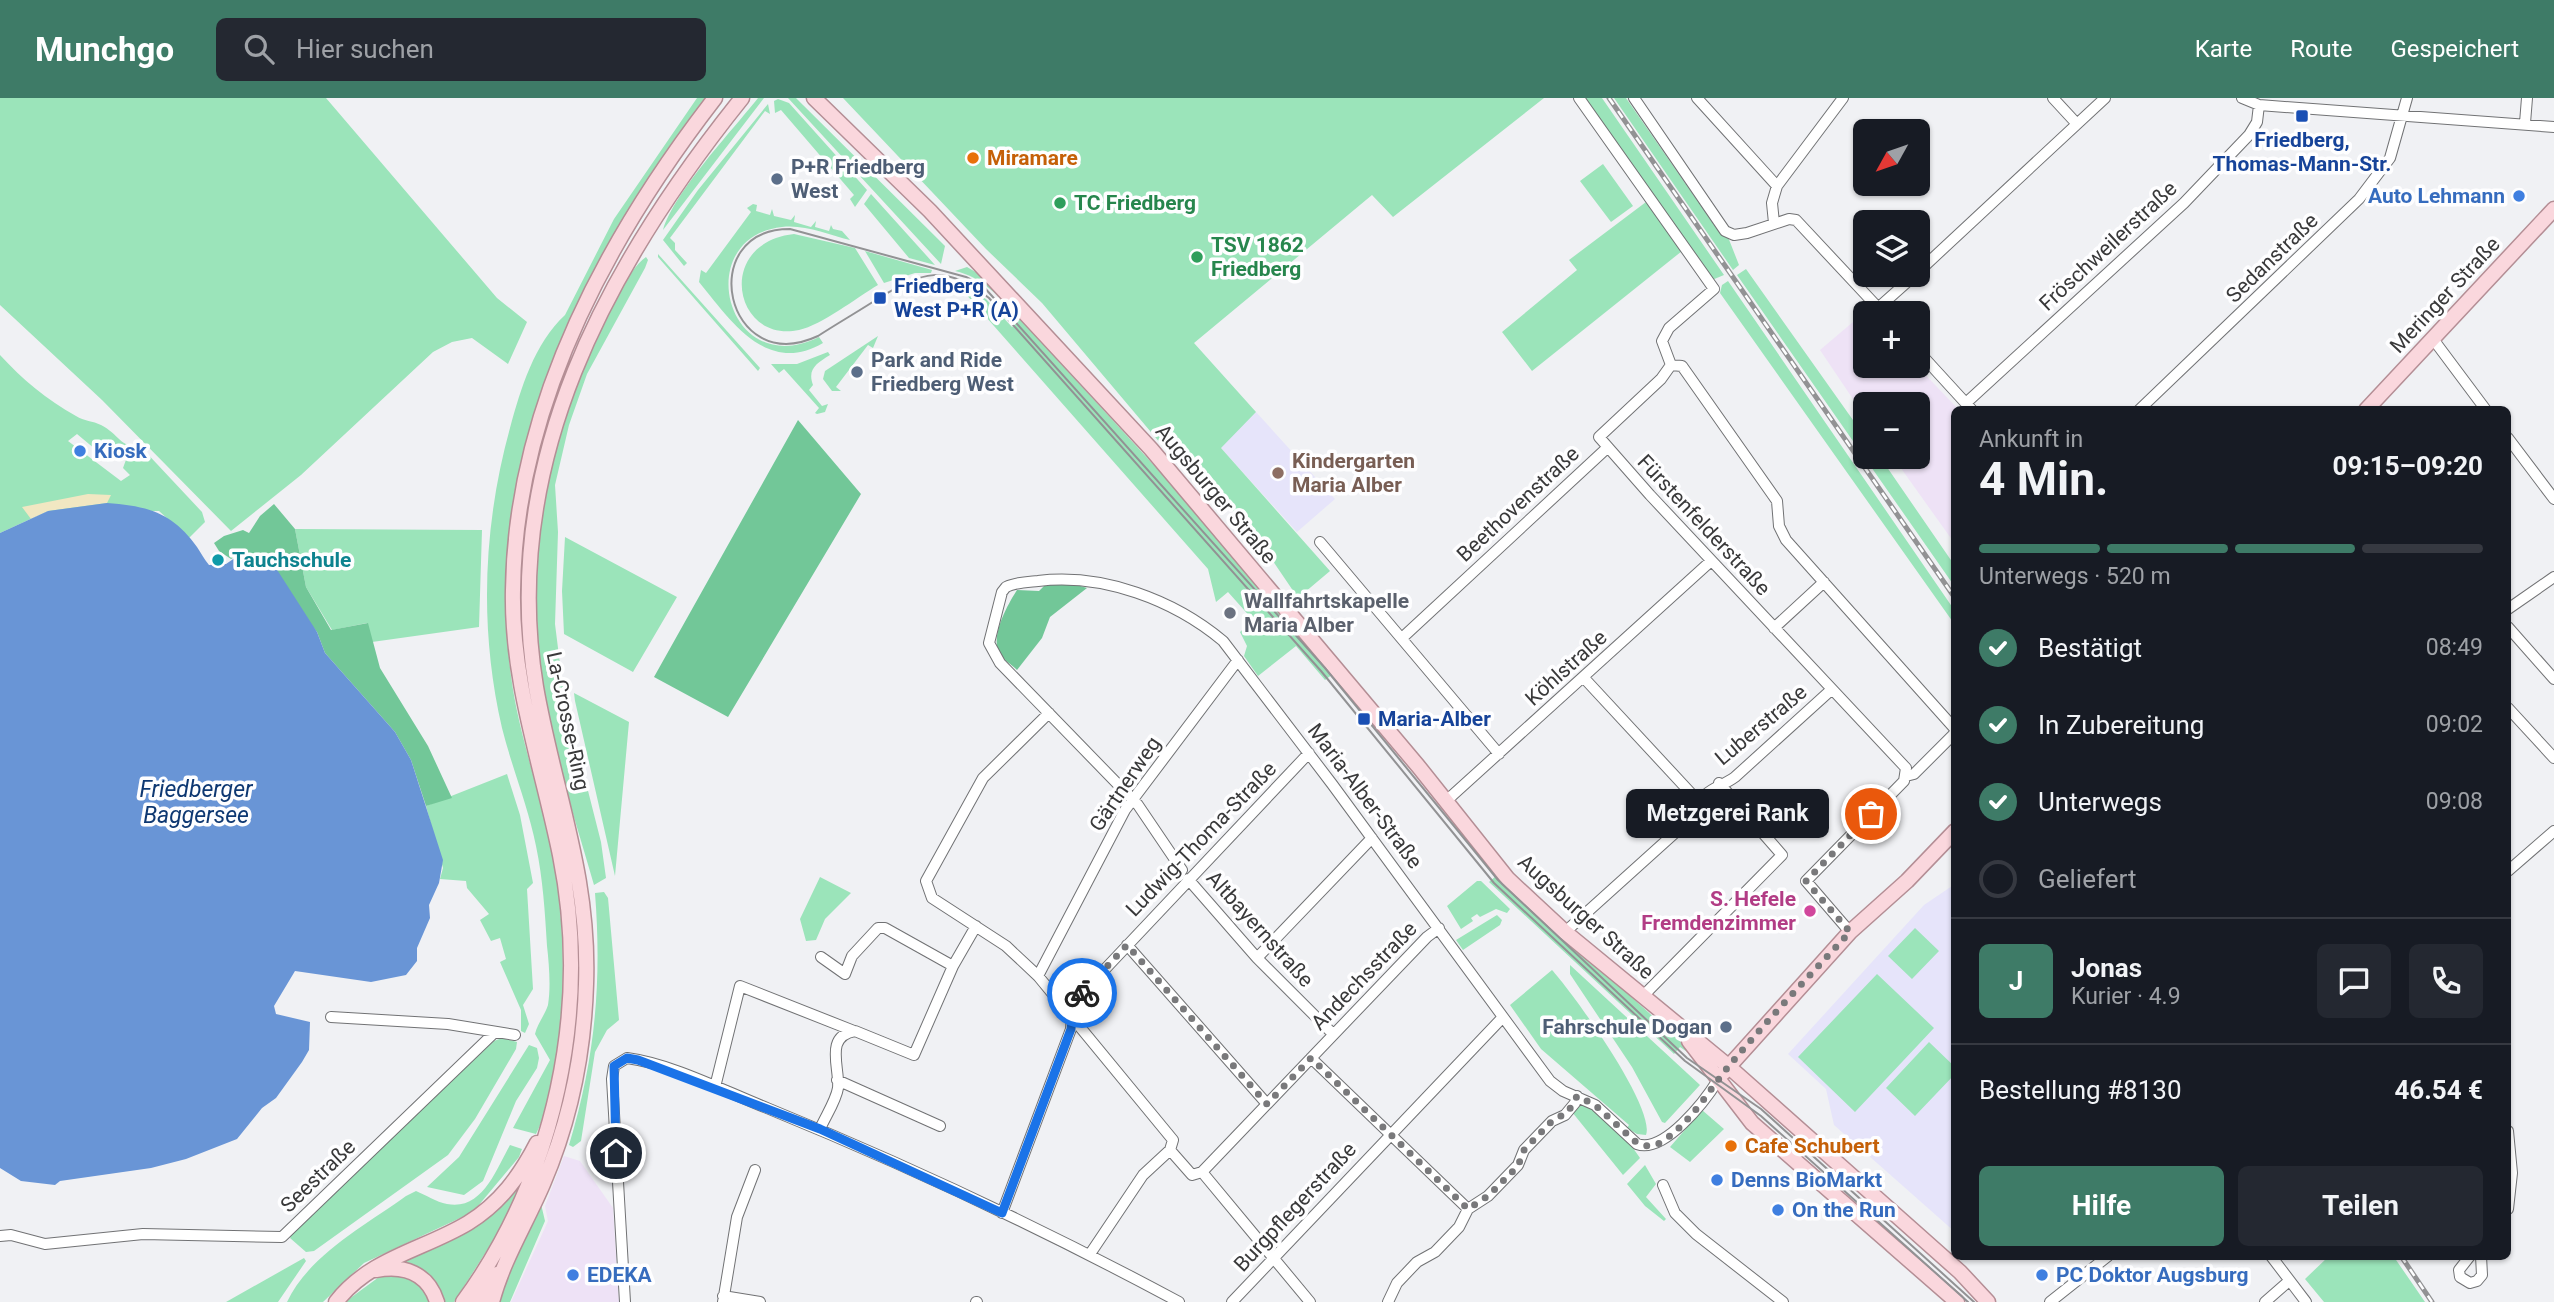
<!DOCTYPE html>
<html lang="de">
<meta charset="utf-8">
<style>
:root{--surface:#171b24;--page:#242831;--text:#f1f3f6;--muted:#9ea1a6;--line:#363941;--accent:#3e7b67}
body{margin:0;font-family:Roboto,sans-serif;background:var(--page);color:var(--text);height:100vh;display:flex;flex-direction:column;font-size:26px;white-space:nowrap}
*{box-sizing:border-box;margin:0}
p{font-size:23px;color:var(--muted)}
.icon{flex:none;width:38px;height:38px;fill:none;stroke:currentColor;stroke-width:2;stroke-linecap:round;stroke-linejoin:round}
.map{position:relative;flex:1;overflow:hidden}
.drawer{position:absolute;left:1951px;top:308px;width:560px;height:854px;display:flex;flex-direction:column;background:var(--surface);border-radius:10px;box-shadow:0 2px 5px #0004}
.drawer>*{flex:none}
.needle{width:46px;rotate:230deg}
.tools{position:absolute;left:1853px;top:21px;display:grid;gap:14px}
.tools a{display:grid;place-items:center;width:77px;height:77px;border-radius:10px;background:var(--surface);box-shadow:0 2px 5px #0004;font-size:35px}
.pin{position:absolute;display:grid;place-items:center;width:60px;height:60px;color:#fff;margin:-30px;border:4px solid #fff;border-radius:50%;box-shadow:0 2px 7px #0007}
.courier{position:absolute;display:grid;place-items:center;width:70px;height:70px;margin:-35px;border:5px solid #1a73e8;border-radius:50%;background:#fff;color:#222;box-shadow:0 2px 9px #0007}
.bubble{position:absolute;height:49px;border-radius:10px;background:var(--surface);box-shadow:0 2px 5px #0004;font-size:23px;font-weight:700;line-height:49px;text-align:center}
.head em{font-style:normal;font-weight:700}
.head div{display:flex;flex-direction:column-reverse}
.head{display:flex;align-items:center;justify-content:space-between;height:119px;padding:0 28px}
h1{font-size:46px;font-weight:700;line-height:52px}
.bar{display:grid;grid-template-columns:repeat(4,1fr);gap:10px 7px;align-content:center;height:84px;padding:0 28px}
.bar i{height:9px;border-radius:5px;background:var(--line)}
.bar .active{background:var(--accent)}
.bar p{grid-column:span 4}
.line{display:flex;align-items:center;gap:18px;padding:0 28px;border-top:2px solid var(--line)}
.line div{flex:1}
.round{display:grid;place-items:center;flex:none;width:74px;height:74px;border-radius:10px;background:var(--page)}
ol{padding:0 28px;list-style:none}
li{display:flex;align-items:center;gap:21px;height:77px}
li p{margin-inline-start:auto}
li .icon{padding:7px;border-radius:50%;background:var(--accent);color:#fff;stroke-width:4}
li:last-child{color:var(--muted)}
li i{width:38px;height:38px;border:4px solid var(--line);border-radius:50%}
.primary-button{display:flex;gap:14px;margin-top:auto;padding:14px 28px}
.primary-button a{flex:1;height:80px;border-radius:10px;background:var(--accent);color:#fff;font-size:28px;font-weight:700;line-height:80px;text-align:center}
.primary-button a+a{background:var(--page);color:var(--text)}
header{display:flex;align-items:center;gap:42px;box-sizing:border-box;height:98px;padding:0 35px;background:var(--accent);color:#fff}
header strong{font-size:33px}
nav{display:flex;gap:38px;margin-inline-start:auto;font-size:24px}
.search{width:490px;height:63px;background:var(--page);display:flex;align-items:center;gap:18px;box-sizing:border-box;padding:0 24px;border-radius:10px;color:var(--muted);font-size:26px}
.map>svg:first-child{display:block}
</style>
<header>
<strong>Munchgo</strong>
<div class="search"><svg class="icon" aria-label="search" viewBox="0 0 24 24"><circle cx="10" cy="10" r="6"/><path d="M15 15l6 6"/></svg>Hier suchen</div>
<nav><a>Karte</a><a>Route</a><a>Gespeichert</a></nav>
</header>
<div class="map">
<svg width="2554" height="1204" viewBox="0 0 2554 1204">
<rect width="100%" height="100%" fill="#f0f1f4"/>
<path fill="#eee2f6" d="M1866 213 1868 215H1866V268H1917L1958 311 1955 312V446L1893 359H1918V306H1866L1865 319 1820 252Z
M564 1058 580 1063 613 1110 619 1204H511L548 1123 545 1108Z"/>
<path fill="#e6e4fa" d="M1256 314 1335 401 1297 434 1220 349Z
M1955 786V1134L1834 1027 1826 991 1788 956 1924 807Z"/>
<path fill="#9be4ba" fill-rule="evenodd" d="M0 0H326L497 200 527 224 508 266 472 240 452 244 433 254 301 377 231 433 102 302 0 207Z
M697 0H706C665 52 631 108 601 167 529 303 491 422 511 578 518 632 537 685 549 738 563 804 566 869 560 935 557 968 551 1007 536 1036L513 1030 550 962 535 936C537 926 545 917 548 907 551 889 549 866 547 848 545 815 543 781 536 748 528 708 512 670 502 630 479 530 483 428 510 330 521 290 534 246 565 217L614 121Z
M758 0H764L663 132C674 94 732 33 758 0Z
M788 0H796L803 7 945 148 941 166Z
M843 0H1544L1393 119 1372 97 1194 245 1256 314 1221 350 1330 473 1298 500 1262 447 1181 352 1172 359 1042 205 986 151Z
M1582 0H1602L1724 177 1712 182Z
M1614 0H1626L1719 134 1728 139 1739 167 1733 172Z
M778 1 789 5 867 92 855 109 850 101 854 97 781 12 775 15 774 3Z
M768 6 770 16 765 13 670 140 675 145V152L687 165 684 168 663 142 698 92Z
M1603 66 1633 108 1611 124 1580 83Z
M871 96 935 167 909 160 864 106Z
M1646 104 1682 153 1532 273 1502 234 1577 172 1569 162Z
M753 106 757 107 756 113 770 117 772 111 774 118 791 122 795 117 794 124 811 129 816 123 815 129 829 133 831 127 833 131 842 133 850 142C829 137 804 126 782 129 690 139 726 285 819 239L823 245C767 278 731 223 699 184L701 172 706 175 751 114 747 110Z
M794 136 855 150 878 187C856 200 822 227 799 232 734 246 714 145 794 136Z
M865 153 932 172 931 175H915L884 185Z
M658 156 760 270 758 273 658 159Z
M646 159 648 162 645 170 587 276 569 327 555 387 558 434 555 526 564 598 601 744 606 780 594 787C578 731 559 674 548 617 523 490 537 362 594 245 605 223 626 173 646 159Z
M967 169 979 176 1193 410 1333 576 1325 582 1296 548 1258 578 1244 558 1247 548 1240 534 1253 522 1228 494 1216 504 1208 471 957 186 986 201 1012 229 1019 223C1002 201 983 179 955 173Z
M1746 171 1865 339 1866 359H1880L1955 468V489L1737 177Z
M1728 183 1955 513V527L1720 195 1722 187Z
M878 238 873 250 868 247 836 289 841 293H832L823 281 825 273Z
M828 254 830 257C817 265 807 271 813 287L809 292 822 308 828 306 825 314 817 316 815 315 819 310 784 271 779 275 771 266H797Z
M0 257C22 281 47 302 76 318 84 323 93 323 101 327 119 336 119 349 142 350L202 414 205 424 189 440 159 413H48L0 435ZM77 336 101 356 107 346 127 359 123 370 130 377 121 383 68 343Z
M295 431 482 432 479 529 372 544 367 525 332 532 306 489Z
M565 439 677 499 633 574 564 536 562 493Z
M574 595 629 624 615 778 575 603Z
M507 676 520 717 533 785 527 791 533 891 523 907 529 926 525 935 521 933V912L500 864 506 861 500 840 491 843 480 822 489 816 467 790 466 783 440 781 443 770 426 708Z
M1496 778 1676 939 1696 960 1680 949 1674 956 1489 784Z
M820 779 851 795 825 821 816 842 806 843 800 821Z
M1477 783H1481L1510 811 1507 815 1496 811 1480 819 1477 816 1471 820 1473 823 1461 831 1447 808Z
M604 794 608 800 619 922 607 932 595 954 581 1043 573 1049 569 1047C595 961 602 885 595 795Z
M1497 817 1502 822 1500 827 1463 852 1456 842Z
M1915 830 1939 853 1912 881 1888 858Z
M1570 867 1700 987 1665 1025 1662 1024 1632 969 1570 876Z
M1552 872C1573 895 1656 1010 1646 1037L1637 1036 1627 1030 1629 1027 1541 951 1510 907Z
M1877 876 1934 930 1855 1014 1798 959Z
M502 940 517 944 516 951 475 1021 448 1057 314 1153 306 1154 290 1140 294 1132 494 943Z
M1929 944 1955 969V976L1915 1018 1886 990Z
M529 947 537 950 539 960 537 970 516 1003 483 1083 464 1097 427 1089 459 1059Z
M1583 1006C1605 1017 1626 1039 1640 1060L1623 1077 1572 1014Z
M1702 1012 1724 1031 1690 1064 1670 1049Z
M510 1047 522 1051 519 1059 473 1114 364 1165 323 1204H287C309 1157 366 1127 406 1098L416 1093C426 1097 436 1104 447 1106 482 1113 496 1072 510 1047Z
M1645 1067 1656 1086 1646 1099 1666 1121 1664 1123 1645 1108 1627 1086Z
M528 1071 500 1132 454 1204H441L437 1192 388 1164 436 1145Z
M541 1106 545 1123 510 1204H496Z
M2328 1159H2394L2425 1204H2324L2305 1181Z
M304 1160 306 1163 278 1204H226Z
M383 1176C403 1177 426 1180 430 1204H345Z"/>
<path fill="#72c798" d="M798 322 861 396 728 619 654 579Z
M274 406 295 431 306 489 331 532 368 525 380 570 428 648 452 700 426 708 411 662 395 634 325 555 317 534 304 518 242 455 231 461 219 453 214 445 224 438 243 432 249 435 260 418Z
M1067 484 1087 490 1050 519 1042 540 1017 572C1012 567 1004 562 1000 556 989 540 1008 506 1017 492L1039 493 1044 488Z"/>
<path fill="#f1e7c2" d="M88 396 111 397 107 405 48 413 31 421 22 409Z"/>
<path fill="#6995d6" d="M107 405C147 408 172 414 197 449 201 455 204 461 209 467L226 466 242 455 261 457 274 467 317 534 325 555 395 634 411 662 443 762 439 785 429 807 430 820 417 850V863L406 877 371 884 295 873 274 908 276 916 310 924 309 952 302 964 276 1000 262 1010 237 1041 186 1061 151 1070 60 1083 55 1087 21 1083 0 1070V435L48 413Z"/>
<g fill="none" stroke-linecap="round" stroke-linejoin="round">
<defs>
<path id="street" d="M1579 0 1714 191 1669 230 1662 243 1671 267
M1634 0 1725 133 1734 137 1747 135 1789 121 1796 122 1883 215
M1697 0 1777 88
M2053 0 2077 26
M2242 0 2259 7 2554 29
M2525 25 2527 0
M1774 125 1772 105 1777 88 1843 0
M1918 174 2105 0
M1878 210 1915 177
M2433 241 2486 312
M1918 253 1972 312
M1671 267 1661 281 1599 339 1650 397 1906 670 1904 683 1806 783 1850 834
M1671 267 1682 268 1777 403 1779 428 1786 442 1955 631
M1966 305 2184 105 2249 37 2257 24 2259 7
M2139 312 2359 101 2390 60 2407 0
M2508 340 2554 401
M1320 444 1499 656
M2508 511 2554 479
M2508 529 2554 581
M1774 530 1824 484
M1402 540 1607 350
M1584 580 1699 704
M2508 610 2554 660
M1049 615 983 680 926 783 932 800 1006 848 1038 878 1173 1042 1170 1052 1192 1077 1202 1074 1310 1204
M1906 678 1914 676 1954 636 1955 632
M1445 704 1711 463
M1182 772 1138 707 1000 565 989 545 1002 494 1006 489C1016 484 1027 484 1038 483 1103 475 1174 502 1223 543L1332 686 1550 983 1563 993 1595 1007 1637 1046C1664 1056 1705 1003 1718 982
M2508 773 2554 733
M1188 781 1257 860 1333 936
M1565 834 1697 715C1701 690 1719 691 1735 679L1831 592
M1127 847 1267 1006
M821 859 845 876 852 858 878 830H885L953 868
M1257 860 1372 740
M1038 878 1125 712 1238 562
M1643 898 1782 757 1719 685
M331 919 448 926 515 937
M1311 960 1468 1111
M837 982 940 1028
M715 989 740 888 854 933
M820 1031C825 1019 836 1003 838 990 840 970 824 938 855 933L914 957 953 868 976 828
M2508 1033 2512 1075 2508 1111
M1202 1074 1427 839 1439 830
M1663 1087 1675 1115 1696 1136 1783 1204
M1002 1115 1071 931 1073 905 1309 655
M0 1138 11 1137 45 1146 143 1136 282 1139 494 935
M1090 1156 1143 1077 1170 1052
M2271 1158 2306 1204
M2470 1158 2459 1172 2460 1179 2470 1185 2477 1183 2482 1177 2481 1158
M723 1198 760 1204
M625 1204 612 981 614 968 627 960C672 966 724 993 767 1010 907 1067 1045 1132 1179 1204
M723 1204 737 1119 755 1072
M976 1204H977
M1232 1204 1503 919
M1388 1204 1397 1185 1417 1164 1435 1154 1459 1129 1468 1111 1488 1098 1518 1067 1524 1052 1552 1023 1565 1017 1575 1005 1577 998
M2050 1204 2108 1158
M2265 1204 2289 1183"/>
<path id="primary" d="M814 0 930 113 1151 351 1418 668 1508 781 1565 834 1728 968 1960 1174 1988 1204
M2366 312 2554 111
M1689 943 1752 1025 1957 1204
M1723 975 1850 834 1907 783 1955 733
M376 1172C404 1167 428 1175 437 1204
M336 1204C370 1160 423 1152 468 1125 500 1105 520 1078 537 1045
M463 1204C555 1078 591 911 560 757 542 668 511 584 513 492 515 310 606 141 715 0
M476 1204 497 1176
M492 1204C503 1162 526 1126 543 1086 570 1023 584 954 586 886 590 776 554 693 536 589 499 365 607 168 742 0"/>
</defs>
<use href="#street" stroke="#717274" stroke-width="12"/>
<use href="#primary" stroke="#b48e95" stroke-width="17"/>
<use href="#street" stroke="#fff" stroke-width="10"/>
<use href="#primary" stroke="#fad7dd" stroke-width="14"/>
<path stroke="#929294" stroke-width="2" d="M1968 1204 1761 1018 1685 963 1494 785 1321 573 989 200C945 165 922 174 879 200 859 213 838 225 818 238 725 281 694 131 790 131L966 179 983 188 1325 570 1498 782 1687 960 1761 1011 1974 1204"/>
<defs>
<path id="rail" d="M1609 0 1955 500
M2401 1158 2432 1204"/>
</defs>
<use href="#rail" stroke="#929294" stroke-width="5"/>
<use href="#rail" stroke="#fefeff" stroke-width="2.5" stroke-dasharray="8" stroke-linecap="butt"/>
</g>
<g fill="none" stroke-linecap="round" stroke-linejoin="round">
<path stroke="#79797b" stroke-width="7" stroke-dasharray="0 12.6" d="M1082 895 1127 847 1267 1006 1311 960 1468 1111 1488 1098 1518 1068 1524 1052 1552 1023 1568 1014 1577 998 1595 1007 1637 1045C1646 1049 1654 1049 1663 1043 1693 1023 1711 988 1734 962 1771 918 1811 876 1850 834L1806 783 1871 716"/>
<path stroke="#1a73e8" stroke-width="9" d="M616 1055 614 968 627 960 638 962 820 1031 1002 1115 1071 931 1073 905 1082 895"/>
</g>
<g fill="#1a4fb4" stroke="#fefeff" stroke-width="2.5">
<rect x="2295" y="11" width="14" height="14" rx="3.5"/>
<rect x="873" y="193" width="14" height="14" rx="3.5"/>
<rect x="1357" y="614" width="14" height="14" rx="3.5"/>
</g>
<g fill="#e8710a" stroke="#fefeff" stroke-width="2.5">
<circle cx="973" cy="60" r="7"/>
<circle cx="1731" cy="1048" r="7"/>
</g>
<g fill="#5c6f8a" stroke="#fefeff" stroke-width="2.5">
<circle cx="777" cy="81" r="7"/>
<circle cx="857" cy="274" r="7"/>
<circle cx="1726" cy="929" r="7"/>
</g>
<g fill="#3f7fe0" stroke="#fefeff" stroke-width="2.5">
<circle cx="2519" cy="98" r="7"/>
<circle cx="80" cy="353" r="7"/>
<circle cx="1717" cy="1082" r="7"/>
<circle cx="1778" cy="1112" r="7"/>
<circle cx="573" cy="1177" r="7"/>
<circle cx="2042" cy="1177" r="7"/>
</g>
<g fill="#2e9e5b" stroke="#fefeff" stroke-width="2.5">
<circle cx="1060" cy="105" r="7"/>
<circle cx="1197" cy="159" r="7"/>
</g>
<circle fill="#8d6e63" stroke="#fefeff" stroke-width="2.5" cx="1278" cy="375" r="7"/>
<circle fill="#0f9aa8" stroke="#fefeff" stroke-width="2.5" cx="218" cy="462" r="7"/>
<circle fill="#6b7280" stroke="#fefeff" stroke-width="2.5" cx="1230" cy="515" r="7"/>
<circle fill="#d1479c" stroke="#fefeff" stroke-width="2.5" cx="1810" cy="813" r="7"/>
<g text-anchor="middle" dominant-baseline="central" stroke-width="7" stroke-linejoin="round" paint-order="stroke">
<g font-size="21" font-weight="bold" fill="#164399" stroke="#fefeff" text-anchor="start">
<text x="2302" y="42" text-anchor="middle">Friedberg,<tspan x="2302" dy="24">Thomas-Mann-Str.</tspan></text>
<text x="894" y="188">Friedberg<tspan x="894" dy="24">West P+R (A)</tspan></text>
<text x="1378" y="621">Maria-Alber</text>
</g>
<g font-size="21" font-weight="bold" fill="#c56008" stroke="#fefeff" text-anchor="start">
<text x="987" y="60">Miramare</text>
<text x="1745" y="1048">Cafe Schubert</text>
</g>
<g font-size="21" font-weight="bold" fill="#4e5e75" stroke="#fefeff" text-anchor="start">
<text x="791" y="69">P+R Friedberg<tspan x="791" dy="24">West</tspan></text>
<text x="871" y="262">Park and Ride<tspan x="871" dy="24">Friedberg West</tspan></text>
<text x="1712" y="929" text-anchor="end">Fahrschule Dogan</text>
</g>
<g font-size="21" font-weight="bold" fill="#366cbe" stroke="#fefeff" text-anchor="start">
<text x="2505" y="98" text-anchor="end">Auto Lehmann</text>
<text x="94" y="353">Kiosk</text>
<text x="1731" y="1082">Denns BioMarkt</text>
<text x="1792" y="1112">On the Run</text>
<text x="587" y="1177">EDEKA</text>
<text x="2056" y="1177">PC Doktor Augsburg</text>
</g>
<g font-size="21" font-weight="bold" fill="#27864d" stroke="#fefeff" text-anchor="start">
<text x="1074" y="105">TC Friedberg</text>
<text x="1211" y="147">TSV 1862<tspan x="1211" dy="24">Friedberg</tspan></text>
</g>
<g font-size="21" fill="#39393a" stroke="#fefeff">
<text transform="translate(2108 148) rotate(-43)">Fröschweilerstraße</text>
<text transform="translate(2272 160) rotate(-44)">Sedanstraße</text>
<text transform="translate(2445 197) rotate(-47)">Meringer Straße</text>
<text transform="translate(1216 396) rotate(50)">Augsburger Straße</text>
<text transform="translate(1518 406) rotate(-43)">Beethovenstraße</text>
<text transform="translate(1704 427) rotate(47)">Fürstenfelderstraße</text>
<text transform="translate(1566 570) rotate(-42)">Köhlstraße</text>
<text transform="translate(568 623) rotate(78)">La-Crosse-Ring</text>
<text transform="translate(1761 627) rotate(-40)">Luberstraße</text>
<text transform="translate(1125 686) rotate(-56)">Gärtnerweg</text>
<text transform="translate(1365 698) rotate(53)">Maria-Alber-Straße</text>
<text transform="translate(1201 741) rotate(-46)">Ludwig-Thoma-Straße</text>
<text transform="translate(1586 819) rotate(42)">Augsburger Straße</text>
<text transform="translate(1260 831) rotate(48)">Altbayernstraße</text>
<text transform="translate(1364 878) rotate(-46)">Andechsstraße</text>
<text transform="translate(318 1078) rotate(-44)">Seestraße</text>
<text transform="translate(1295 1109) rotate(-47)">Burgpflegerstraße</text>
</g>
<g font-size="21" font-weight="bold" fill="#785e54" stroke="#fefeff" text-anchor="start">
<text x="1292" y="363">Kindergarten<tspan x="1292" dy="24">Maria Alber</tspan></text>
</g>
<g font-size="21" font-weight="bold" fill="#0d838f" stroke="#fefeff" text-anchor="start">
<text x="232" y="462">Tauchschule</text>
</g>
<g font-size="21" font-weight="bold" fill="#5b616d" stroke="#fefeff" text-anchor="start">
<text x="1244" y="503">Wallfahrtskapelle<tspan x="1244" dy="24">Maria Alber</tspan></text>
</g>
<g font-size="21" font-weight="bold" fill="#b23c85" stroke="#fefeff" text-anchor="end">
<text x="1796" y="801">S. Hefele<tspan x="1796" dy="24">Fremdenzimmer</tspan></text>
</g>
<g font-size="23" font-style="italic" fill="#0e3872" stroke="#fefeff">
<text x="196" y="691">Friedberger<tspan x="196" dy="26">Baggersee</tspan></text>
</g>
</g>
</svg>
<div class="tools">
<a><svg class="needle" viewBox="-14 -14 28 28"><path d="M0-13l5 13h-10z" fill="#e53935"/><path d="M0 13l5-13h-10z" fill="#9ea1a6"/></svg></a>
<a><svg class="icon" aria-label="layers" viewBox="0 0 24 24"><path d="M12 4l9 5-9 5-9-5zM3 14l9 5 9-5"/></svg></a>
<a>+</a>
<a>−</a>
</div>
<div class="pin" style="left:1871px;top:716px;background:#ea580c"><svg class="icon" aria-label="bag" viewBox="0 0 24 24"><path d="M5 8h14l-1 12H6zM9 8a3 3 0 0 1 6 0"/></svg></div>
<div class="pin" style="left:616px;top:1055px;background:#1f2937"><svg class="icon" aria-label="home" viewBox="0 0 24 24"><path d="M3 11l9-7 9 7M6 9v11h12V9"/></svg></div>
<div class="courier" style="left:1082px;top:895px"><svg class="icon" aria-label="bike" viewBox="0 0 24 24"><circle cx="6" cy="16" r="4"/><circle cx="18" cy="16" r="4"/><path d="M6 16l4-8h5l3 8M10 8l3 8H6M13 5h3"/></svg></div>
<div class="bubble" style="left:1626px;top:691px;width:203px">Metzgerei Rank</div>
<section class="drawer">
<div class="head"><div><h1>4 Min.</h1><p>Ankunft in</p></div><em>09:15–09:20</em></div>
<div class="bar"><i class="active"></i><i class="active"></i><i class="active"></i><i></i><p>Unterwegs · 520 m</p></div>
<ol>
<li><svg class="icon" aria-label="check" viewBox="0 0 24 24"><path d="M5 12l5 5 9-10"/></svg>Bestätigt<p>08:49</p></li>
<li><svg class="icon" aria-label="check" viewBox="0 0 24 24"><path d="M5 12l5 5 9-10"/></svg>In Zubereitung<p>09:02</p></li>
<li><svg class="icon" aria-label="check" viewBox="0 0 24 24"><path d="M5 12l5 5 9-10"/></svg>Unterwegs<p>09:08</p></li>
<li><i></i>Geliefert</li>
</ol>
<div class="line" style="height:126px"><b class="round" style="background:var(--accent);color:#fff">J</b><div><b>Jonas</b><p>Kurier · 4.9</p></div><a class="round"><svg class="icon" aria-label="chat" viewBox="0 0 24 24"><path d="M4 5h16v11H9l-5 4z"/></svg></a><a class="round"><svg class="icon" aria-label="phone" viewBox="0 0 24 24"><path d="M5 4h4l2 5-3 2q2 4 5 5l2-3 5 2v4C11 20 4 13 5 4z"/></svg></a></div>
<div class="line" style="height:91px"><div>Bestellung #8130</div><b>46.54 €</b></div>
<div class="primary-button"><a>Hilfe</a><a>Teilen</a></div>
</section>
</div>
